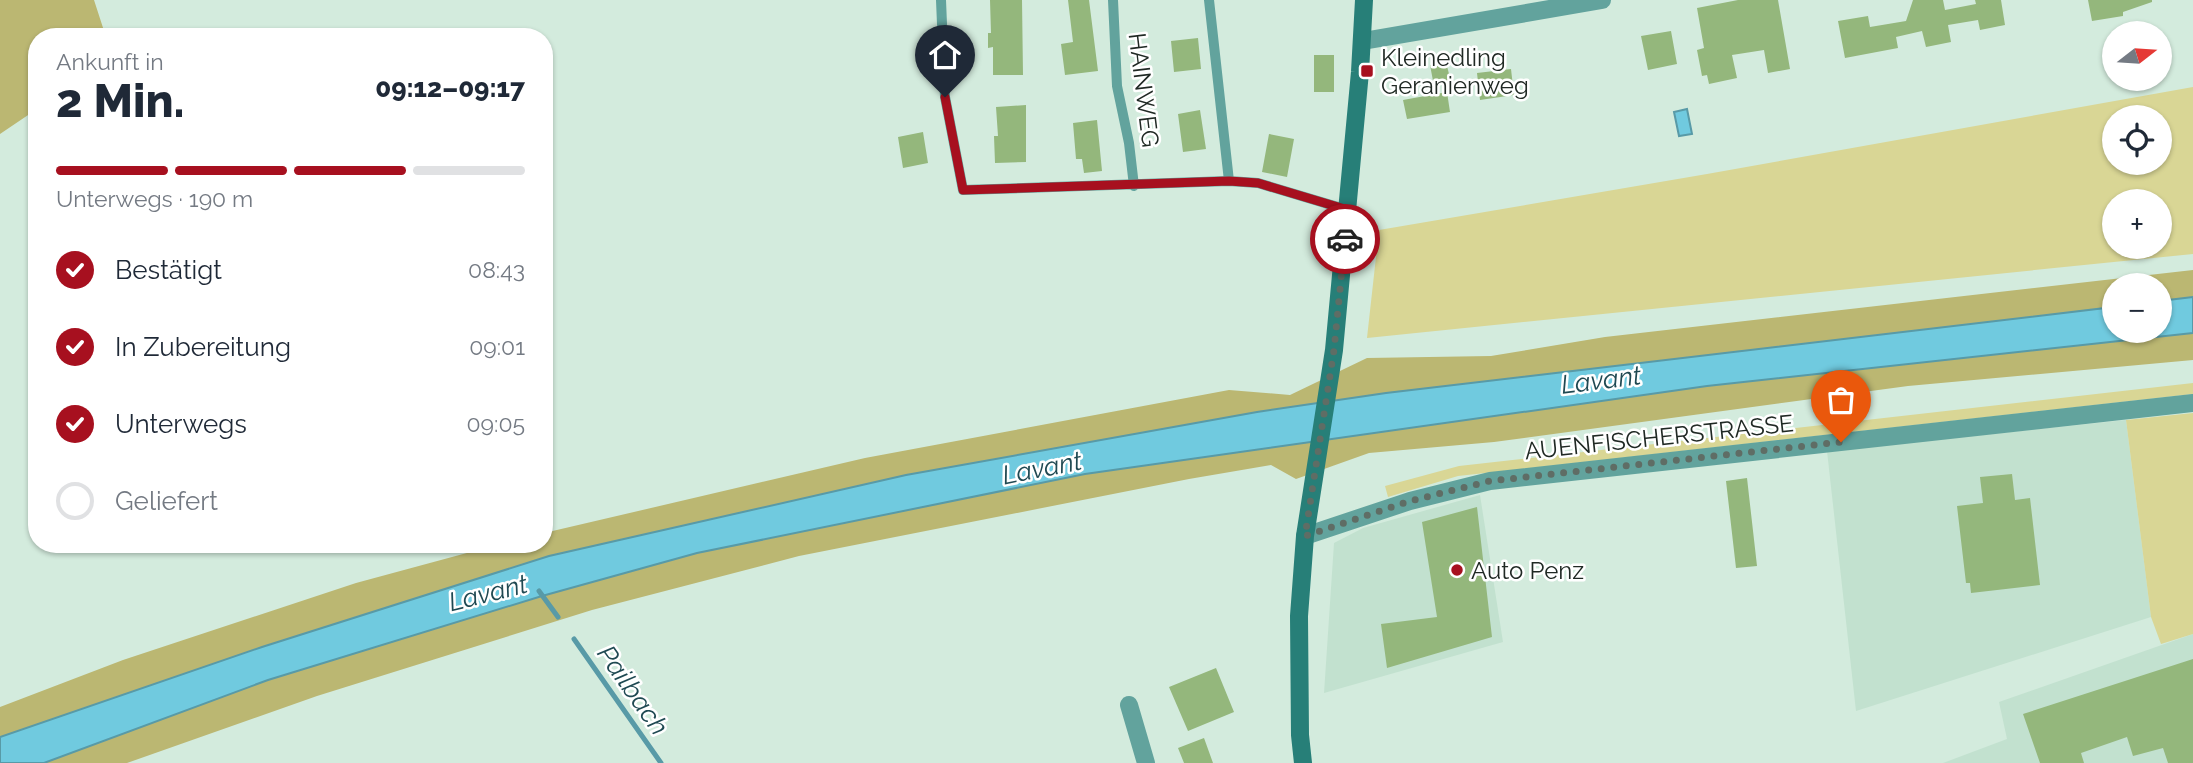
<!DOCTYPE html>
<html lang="de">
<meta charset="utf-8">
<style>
:root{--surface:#fff;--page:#f6f6f7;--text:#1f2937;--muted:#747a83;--line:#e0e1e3;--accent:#a7101f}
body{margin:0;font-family:Raleway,sans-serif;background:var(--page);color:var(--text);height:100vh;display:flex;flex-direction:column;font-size:26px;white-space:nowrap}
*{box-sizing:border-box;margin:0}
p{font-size:23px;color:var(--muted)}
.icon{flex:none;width:38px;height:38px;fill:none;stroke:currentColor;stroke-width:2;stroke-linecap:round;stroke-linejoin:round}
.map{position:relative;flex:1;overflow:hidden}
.panel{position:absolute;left:28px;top:28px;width:525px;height:525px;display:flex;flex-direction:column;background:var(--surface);border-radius:28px;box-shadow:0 2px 5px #0004}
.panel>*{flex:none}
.needle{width:46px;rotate:73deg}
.controls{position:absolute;left:2102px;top:21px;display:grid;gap:14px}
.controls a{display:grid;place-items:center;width:70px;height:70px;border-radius:50%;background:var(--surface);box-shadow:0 2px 5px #0004;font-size:35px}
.pin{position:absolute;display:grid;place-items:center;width:60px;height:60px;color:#fff;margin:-72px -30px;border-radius:50% 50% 50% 0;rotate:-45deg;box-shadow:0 0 7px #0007}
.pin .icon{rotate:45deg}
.courier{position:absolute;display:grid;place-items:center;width:70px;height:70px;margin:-35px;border:5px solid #a7101f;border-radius:50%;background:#fff;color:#222;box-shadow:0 2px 9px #0007}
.summary em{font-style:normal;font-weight:800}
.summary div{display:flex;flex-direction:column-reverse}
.summary{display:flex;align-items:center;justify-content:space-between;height:119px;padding:0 28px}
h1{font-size:46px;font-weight:800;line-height:52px}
.bar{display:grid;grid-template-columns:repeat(4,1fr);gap:10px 7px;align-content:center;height:84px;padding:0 28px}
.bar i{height:9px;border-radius:5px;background:var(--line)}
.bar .selected{background:var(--accent)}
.bar p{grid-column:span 4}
ol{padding:0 28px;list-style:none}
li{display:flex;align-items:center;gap:21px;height:77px}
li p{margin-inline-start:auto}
li .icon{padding:7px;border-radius:50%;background:var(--accent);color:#fff;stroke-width:4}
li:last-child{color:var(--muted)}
li i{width:38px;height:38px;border:4px solid var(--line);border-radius:50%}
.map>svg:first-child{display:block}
</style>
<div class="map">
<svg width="2193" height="763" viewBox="0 0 2193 763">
<rect width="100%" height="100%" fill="#d3ebdd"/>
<path fill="#c2e1cf" d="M2126 420 2151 617 1856 711 1827 451Z
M1480 495 1503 642 1324 693 1334 543 1363 528Z
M2193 634V763H1943L2007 739 1999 702Z"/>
<path fill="#d9d695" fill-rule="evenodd" d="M2193 87V254L1367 338 1379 230 1707 174ZM2114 117H2160V163H2114ZM2114 201H2160V247H2114Z
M2193 383V394L1458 476 1388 497 1385 486 1459 466Z
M2193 413V634L2161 644 2151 617 2126 420Z"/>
<path fill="#bbb772" d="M0 0H94L106 37H37V109L0 134Z
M2193 270V297L2160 301V285H2114V307L1257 412 906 475 549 556 262 647 0 737V707L123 660 356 583 500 544H544V533L865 458 1229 390 1290 395 1367 358 1491 356 1605 337Z
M2193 333V360L1908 386 1494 442 1369 453 1296 479 1271 465 1189 479 799 556 592 610 317 696 127 763H44L268 680 542 596 697 553 1085 474 1707 386Z"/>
<path fill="#70cadf" stroke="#589aa7" stroke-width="2" d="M1687 109 1692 134 1679 136 1674 112Z
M2193 297V333L1707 386 1085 474 697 553 542 596 268 680 44 763H0V737L262 647 549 556 906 475 1257 412 1386 393 2114 307V331H2160V301Z"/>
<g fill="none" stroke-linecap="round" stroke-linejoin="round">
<path stroke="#589aa7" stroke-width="5" d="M539 591 558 617
M574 639 661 763"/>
</g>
<path fill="#94b77c" d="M990 0H1022L1023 75H993V47L988 48V33H991Z
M1068 0H1089L1098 71 1065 75 1061 44 1073 42Z
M1738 0H1778L1790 69 1768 73 1764 50 1732 55 1737 78 1709 84 1707 75 1702 76 1697 50 1704 48 1697 8Z
M1913 0H1943L1945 10 1976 4 1975 0H2001L2005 25 1980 30 1978 20 1948 25 1951 42 1926 47 1922 31 1896 37 1898 48 1845 58 1838 21 1868 16 1870 27 1906 21Z
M2088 0H2152V2L2123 12V16L2092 21Z
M1671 31 1677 64 1648 70 1641 36Z
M1198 38 1201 69 1174 72 1171 41Z
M1314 55H1334V92H1314Z
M1446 62 1451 82 1434 86 1430 65Z
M1511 69 1514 95 1480 100 1477 73Z
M1447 92 1450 112 1407 119 1403 100Z
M1026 105V162L995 163 994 136H998L996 107Z
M1200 110 1206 149 1183 152 1178 114Z
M1097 120 1102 171 1084 173 1082 159H1076L1073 123Z
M923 132 928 163 903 168 898 137Z
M1269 134 1294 139 1287 177 1262 172Z
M2012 474 2015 500 2030 498 2040 585 1971 593 1970 583H1966L1957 506 1983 503 1980 477Z
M1747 478 1757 566 1736 568 1726 481Z
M1477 507 1492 637 1387 668 1381 624 1437 617 1422 522Z
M2193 659V763H2168L2163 748 2133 756 2127 737 2081 753 2084 763H2040L2023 714Z
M1216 668 1234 712 1188 731 1169 687Z
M1204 738 1213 763H1184L1178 748Z"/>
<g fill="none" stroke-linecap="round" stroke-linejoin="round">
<path stroke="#62a39d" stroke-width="10" d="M941 0 945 97 963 190 1229 181 1258 183 1348 210
M1113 0 1117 86 1129 143 1134 186
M1209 0 1229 181"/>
<path stroke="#62a39d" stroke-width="18" d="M1363 41 1602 0
M1305 536 1410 501 1490 481 2193 403
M1129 705 1146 763"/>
<path stroke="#277f78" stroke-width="18" d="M1303 763 1300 735 1299 616 1305 536 1334 350 1360 72 1364 0"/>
</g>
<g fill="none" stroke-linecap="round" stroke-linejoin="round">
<path stroke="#5f6d65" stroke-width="7" stroke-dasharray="0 12.6" d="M1345 239 1334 350 1305 536 1410 501 1490 481 1841 442"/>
<path stroke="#a7101f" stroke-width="9" d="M945 97 963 190 1229 181 1258 183 1348 210 1345 239"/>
</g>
<g fill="#a7101f" stroke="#fff" stroke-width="2.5">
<rect x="1360" y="64" width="14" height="14" rx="3.5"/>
<circle cx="1457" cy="570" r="7"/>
</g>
<g text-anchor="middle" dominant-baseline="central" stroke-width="5" stroke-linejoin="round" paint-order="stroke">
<g font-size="24" fill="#202924" stroke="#fff" text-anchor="start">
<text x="1381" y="57">Kleinedling<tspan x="1381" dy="28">Geranienweg</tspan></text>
<text x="1471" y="570">Auto Penz</text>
</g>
<g font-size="24" fill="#202924" stroke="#fff">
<text transform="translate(1144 90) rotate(83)">HAINWEG</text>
<text transform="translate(1659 437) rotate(-6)">AUENFISCHERSTRASSE</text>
</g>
<g font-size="26" font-style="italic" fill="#1f4952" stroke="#fff">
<text transform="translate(1601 380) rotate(-7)">Lavant</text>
<text transform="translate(1042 468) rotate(-11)">Lavant</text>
<text transform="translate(488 593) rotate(-14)">Lavant</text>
<text transform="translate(633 690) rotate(55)">Pailbach</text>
</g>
</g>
</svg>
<div class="controls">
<a><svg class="needle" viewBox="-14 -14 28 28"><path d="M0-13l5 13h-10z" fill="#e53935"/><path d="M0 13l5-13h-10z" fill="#747a83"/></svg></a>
<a><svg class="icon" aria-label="locate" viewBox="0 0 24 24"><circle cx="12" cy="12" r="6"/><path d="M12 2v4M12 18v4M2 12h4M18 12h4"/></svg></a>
<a>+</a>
<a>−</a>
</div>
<div class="pin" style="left:1841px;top:442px;background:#ea580c"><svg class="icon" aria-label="bag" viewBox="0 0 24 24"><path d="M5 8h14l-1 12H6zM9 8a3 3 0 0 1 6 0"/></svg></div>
<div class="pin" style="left:945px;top:97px;background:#1f2937"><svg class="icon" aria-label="home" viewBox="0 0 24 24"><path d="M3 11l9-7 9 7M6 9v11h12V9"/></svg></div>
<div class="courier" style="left:1345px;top:239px"><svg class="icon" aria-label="car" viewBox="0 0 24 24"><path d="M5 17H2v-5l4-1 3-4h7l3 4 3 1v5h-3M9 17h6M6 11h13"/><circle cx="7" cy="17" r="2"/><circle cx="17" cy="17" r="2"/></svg></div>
<section class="panel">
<div class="summary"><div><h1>2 Min.</h1><p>Ankunft in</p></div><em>09:12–09:17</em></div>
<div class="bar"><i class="selected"></i><i class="selected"></i><i class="selected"></i><i></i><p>Unterwegs · 190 m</p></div>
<ol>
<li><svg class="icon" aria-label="check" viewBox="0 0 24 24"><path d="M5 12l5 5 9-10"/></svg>Bestätigt<p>08:43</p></li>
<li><svg class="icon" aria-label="check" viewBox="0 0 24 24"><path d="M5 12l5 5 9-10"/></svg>In Zubereitung<p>09:01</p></li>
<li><svg class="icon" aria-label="check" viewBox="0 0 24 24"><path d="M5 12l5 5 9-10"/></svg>Unterwegs<p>09:05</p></li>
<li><i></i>Geliefert</li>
</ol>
</section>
</div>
